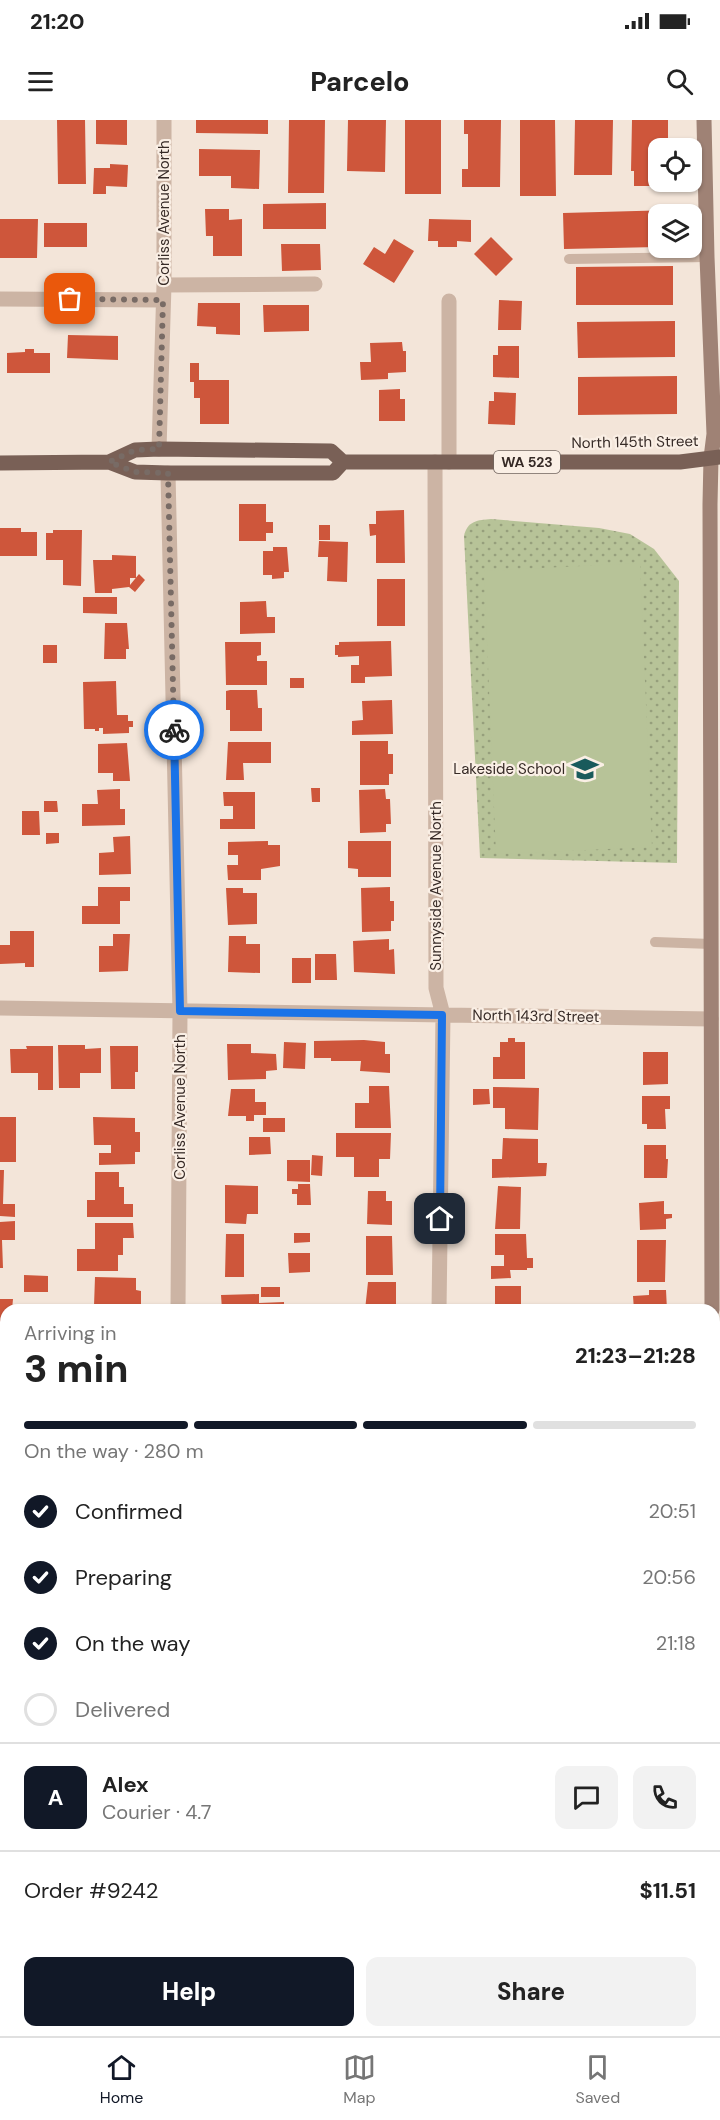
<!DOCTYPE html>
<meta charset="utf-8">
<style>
:root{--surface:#fff;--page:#f2f2f2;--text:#222;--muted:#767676;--line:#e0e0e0;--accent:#111827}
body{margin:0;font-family:"DM Sans",sans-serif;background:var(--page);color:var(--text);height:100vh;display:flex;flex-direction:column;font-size:22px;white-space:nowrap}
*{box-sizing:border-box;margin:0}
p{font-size:20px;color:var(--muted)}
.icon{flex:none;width:33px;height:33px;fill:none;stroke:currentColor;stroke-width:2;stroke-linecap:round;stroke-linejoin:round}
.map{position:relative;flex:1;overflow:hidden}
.panel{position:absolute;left:0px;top:1184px;width:720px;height:734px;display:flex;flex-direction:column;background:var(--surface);border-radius:18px 18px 0 0;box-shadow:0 2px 4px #0004}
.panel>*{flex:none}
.fabs{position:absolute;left:648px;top:18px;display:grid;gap:12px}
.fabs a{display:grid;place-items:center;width:54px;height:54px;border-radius:12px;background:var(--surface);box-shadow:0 2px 4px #0004;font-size:30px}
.pin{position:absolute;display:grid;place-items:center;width:51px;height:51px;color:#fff;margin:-26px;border-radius:12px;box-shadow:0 3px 9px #0006}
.courier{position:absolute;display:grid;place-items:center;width:60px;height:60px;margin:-30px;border:4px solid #1a73e8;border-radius:50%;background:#fff;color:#222;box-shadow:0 2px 8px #0007}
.overview em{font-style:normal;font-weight:800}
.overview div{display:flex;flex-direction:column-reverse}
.overview{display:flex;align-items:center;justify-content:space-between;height:102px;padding:0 24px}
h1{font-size:39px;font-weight:800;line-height:45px}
.bar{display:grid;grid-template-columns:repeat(4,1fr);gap:9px 6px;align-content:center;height:72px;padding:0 24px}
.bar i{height:8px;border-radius:4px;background:var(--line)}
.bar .active{background:var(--accent)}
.bar p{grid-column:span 4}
.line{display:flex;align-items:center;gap:15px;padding:0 24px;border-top:2px solid var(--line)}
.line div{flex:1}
.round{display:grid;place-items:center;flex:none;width:63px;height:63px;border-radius:12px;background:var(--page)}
ol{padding:0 24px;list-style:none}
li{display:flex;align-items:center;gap:18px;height:66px}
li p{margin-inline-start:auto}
li .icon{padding:6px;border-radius:50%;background:var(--accent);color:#fff;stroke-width:4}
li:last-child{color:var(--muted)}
li i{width:33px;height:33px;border:3px solid var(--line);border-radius:50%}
.action{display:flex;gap:12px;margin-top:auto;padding:12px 24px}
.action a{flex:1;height:69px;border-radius:12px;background:var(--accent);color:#fff;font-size:24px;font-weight:800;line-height:69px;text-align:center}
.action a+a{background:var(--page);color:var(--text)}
.status{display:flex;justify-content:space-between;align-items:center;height:42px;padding:0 30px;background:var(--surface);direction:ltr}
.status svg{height:16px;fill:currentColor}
header{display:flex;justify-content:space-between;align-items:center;height:78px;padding:0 24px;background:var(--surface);font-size:27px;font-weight:800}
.tabs{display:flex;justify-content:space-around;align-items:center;height:84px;border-top:2px solid var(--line);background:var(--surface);font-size:16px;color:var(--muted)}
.tabs a{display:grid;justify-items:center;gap:3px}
.tabs .active{color:var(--accent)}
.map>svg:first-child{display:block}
</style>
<div class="status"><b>21:20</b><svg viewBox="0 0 49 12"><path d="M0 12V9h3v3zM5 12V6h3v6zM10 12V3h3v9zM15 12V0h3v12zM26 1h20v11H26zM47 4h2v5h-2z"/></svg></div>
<header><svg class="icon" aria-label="menu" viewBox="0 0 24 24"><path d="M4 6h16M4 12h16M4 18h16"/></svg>Parcelo<svg class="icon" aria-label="search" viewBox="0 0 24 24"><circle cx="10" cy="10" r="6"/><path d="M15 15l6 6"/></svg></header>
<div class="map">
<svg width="720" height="1916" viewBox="0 0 720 1916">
<defs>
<pattern id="grass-dots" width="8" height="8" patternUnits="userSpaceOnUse" patternTransform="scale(1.5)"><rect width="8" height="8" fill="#b7c398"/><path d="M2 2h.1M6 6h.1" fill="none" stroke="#969f7c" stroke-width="1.8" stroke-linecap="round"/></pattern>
</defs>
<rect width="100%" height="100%" fill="#f3e5d9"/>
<path fill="url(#grass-dots)" d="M491 399 599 408 630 414 654 429 679 461 677 743 480 738 464 416C467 401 478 400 491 399Z"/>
<path fill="#b7c398" d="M640 443 652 727 496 734 484 451Z"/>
<path fill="#ce563b" d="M57 0H85L86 64H58Z
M96 0H127V25L96 24Z
M196 0H268V14L196 13Z
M289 0H325L324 73H288Z
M348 0H386L385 52 347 51Z
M405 0H441V74H405Z
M464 0H501L500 67H462V49H468V14H464Z
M520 0H555L556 76H520Z
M575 0H613L612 55H574Z
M632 0H668V28H658V62H667V66H634V51H631Z
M199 29 260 30 259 69 231 68V56H199Z
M110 44 128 45 127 67 106 66V74H93L94 48H110Z
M326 83V109H263V84Z
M205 89H229V100L242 99V136H213V116H206Z
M673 90V94H658V127L564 129 563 93Z
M0 99H38L37 138H0Z
M429 99 471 100V122L457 121V127H438V121H428Z
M44 103H87V127H44Z
M491 117 513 139 496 156 474 134Z
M394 119 414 131 394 163 363 144 374 127 385 134Z
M281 124H320L321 150 282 151Z
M673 146V185H576V147Z
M499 180 522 181 521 210H498Z
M198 183H240V215L216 214V207L197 206Z
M263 185H309V211L264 212Z
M675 201V237L578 238 577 202Z
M68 215 118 216V240L67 238Z
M402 222 403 231H406V252L388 253V259L361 260 360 242H371L370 223Z
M498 226H519V258L493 257V235H498Z
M25 229H34V233H50V253H7V233L25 232Z
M190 243H199V260H229V304H200V278H194V262H190Z
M677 256V294L578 295V257Z
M400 269V279H405V301H379V270Z
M494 272 516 273 515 305 488 304 489 281H494Z
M239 384H266V402H273V413H266V421H239Z
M404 390 405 443H376V415L370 416 369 404H376V391Z
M319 405H330V420H319Z
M0 408H21V412H37V436H0Z
M53 410H82L81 466 63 465V440H46V413H53Z
M319 421 348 422 347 462 327 461 328 437H318Z
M273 427H287L289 452H284V458L272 459V455H263V431H273Z
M112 435 136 436V458H130V465L139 454 145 460 135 472 129 467 112 469V473H95L93 440H112Z
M377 459H405V506H377Z
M83 477H117V494L83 493Z
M266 481 267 497H275V513L240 514V482Z
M105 503H127L129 529H126V539H104Z
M391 521 392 556 365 557V563H351V545H359V536L338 537V535H335V525H339V522Z
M225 522H261V535L257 536V541H267V565H226Z
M43 525H57V543H43Z
M290 558H304V568H290Z
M116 561 117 595H128V601H133V607H129V613L103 614V608H99V611H95V609H84L83 562Z
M230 570H257L258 588H262V611H230V590H226V571Z
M392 580 393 614 352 615V601L363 600 362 581Z
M360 621H388V634H393V654H389V665H360Z
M228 622H271V643H243L244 660H226Z
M127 623 130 661H113V653H98V624Z
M311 668H320V682H312Z
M120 669V689H125V705L82 706V684H98L97 670Z
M385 669 386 679H390L391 704H386V712L360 713 359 670Z
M223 672H255V709H220V699H233V686H224Z
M44 681H57L58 692H44Z
M22 691H39L40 715H22Z
M46 713H59V723L46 724Z
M130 716 131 754 99 755V733L114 732 113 717Z
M268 721V725H280V746L261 749V760H228L227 745H238V735H228V722Z
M348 721H391V757H358V749L348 748Z
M98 767H130V781H120V804H82V786H98Z
M390 767V781H394V801H391V811L362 812 361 768Z
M226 768H243V773H257V804L228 805Z
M10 811H34V847H25V843L0 844V825H10Z
M113 814H130L128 851 99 852V826H113Z
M229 816H246V824H260V853L228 852Z
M389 819V830L394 829 395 854 354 852 353 821Z
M315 834H336L337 860H315Z
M292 838H311V863H292Z
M508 918H515V922H525V959H493V937H500V922H508Z
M364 920 385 922V934H390V953L360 951 361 941H331V938H314V921Z
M284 922 306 923 305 949 283 948Z
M227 924H251V933L276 934 277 950 266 951V959L228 960Z
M58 925H85V929L101 928V953H80V968H59Z
M26 926H53V970H38V953H11L10 929H27Z
M110 926H138V952H135V969H111Z
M643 932H668V964L643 965Z
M369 966H389L391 1008H355V983H369Z
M493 967 539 968 538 1010 505 1009V988H493Z
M231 969H255V982H266V995H254V1001H246V996H228Z
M473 969H489L490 984 473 985Z
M642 976H670V989H665L666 1009H647V1004H642Z
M0 997H16V1042H0Z
M93 997 135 998V1012H140V1032H135V1044L99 1045V1033H111V1025H94Z
M263 998H285V1012H263Z
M336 1013H391L390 1039H379V1057H354V1037H336Z
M249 1017H270L271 1034 249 1035Z
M503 1018 538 1019V1043H547L546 1056 492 1058V1039H502Z
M644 1025H666V1039H668L667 1058H644Z
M312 1035 323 1036 322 1056 311 1055Z
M287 1040H310V1062L287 1061Z
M0 1050H4L3 1084H15V1097L0 1096Z
M95 1052H119V1067H124V1084H133V1097H87V1080H95Z
M298 1064H310L311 1085H297V1074H292V1069H298Z
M225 1065 258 1066V1094H247L246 1104 225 1103Z
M498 1066 521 1067 520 1109H495Z
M368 1071H386V1081H392V1105L367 1104Z
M664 1081V1094H672V1098L666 1099V1109L640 1110 639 1083Z
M15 1101V1120H2L3 1148H0V1102Z
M95 1103H133L134 1118H123V1135H118V1151H77V1129H95Z
M294 1113H310V1122L294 1123Z
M226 1114H244V1157H225Z
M495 1114H526L527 1138H533V1148H527V1150H510L511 1158 491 1159V1146H504V1135H495Z
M366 1116H392L393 1155H366Z
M637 1120H666L665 1162H637Z
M288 1133H310V1152L289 1153Z
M24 1155 48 1156V1172H24Z
M95 1157 136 1158V1170L141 1171V1188H135V1190H112V1187L94 1186Z
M368 1162H396V1190H365Z
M495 1166H521V1190H495Z
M261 1167H280V1177H261Z
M649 1170H666L667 1190H634L633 1176 649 1175Z
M259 1174V1183L284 1182V1190H222L221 1175Z
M0 1179H13L12 1190H6V1202H0Z
M0 1209H6V1255H0Z
M0 1261H2V1277H6V1305H0Z
M0 1361H6V1382H0Z
M0 1509H6V1531H0Z
M0 1685H6V1716H0Z
M3 1845H6V1873H4Z
M58 1911H83V1916H58Z
M109 1911H135V1916H109Z
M258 1911H287V1916H257Z
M306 1911H350V1916H306Z
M355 1911H384V1916H356Z
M403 1911H445V1916H403Z
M452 1911H483V1916H452Z
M514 1911H550V1916H514Z
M639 1911H669V1915L639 1916Z"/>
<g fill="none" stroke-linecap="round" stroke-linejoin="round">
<path stroke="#ccb4a4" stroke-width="10" d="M569 139 707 137
M655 822 711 824
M714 1346 720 1347
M0 1641H6
M569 1911V1916
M495 1916V1911"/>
<path stroke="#ccb4a4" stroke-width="15" d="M164 165 315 164
M0 179 163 180
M449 181V342
M159 329 164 165V0
M435 342 436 868 443 895 439 1190
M168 353 180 891 178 1190
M0 888 711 899
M0 1425H6
M714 1434H720
M179 1911V1916"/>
<path stroke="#9f8275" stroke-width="15" d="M704 0 707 137 714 314 711 338 710 384 712 1190
M714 1709 715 1916"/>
<path stroke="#796056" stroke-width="15" d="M109 342 135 330 159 329 331 331 343 342H680L720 337
M0 343 109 342 135 352 168 353H333L343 342"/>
</g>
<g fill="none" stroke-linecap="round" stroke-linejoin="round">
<path stroke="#786b65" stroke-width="6" stroke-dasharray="0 10.8" d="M70 179 163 180 159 329 135 330 109 342 135 352 168 353 174 610"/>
<path stroke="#1a73e8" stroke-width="8" d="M174 610 180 891 442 895 440 1099"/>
</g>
<defs>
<symbol id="school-bare" viewBox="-9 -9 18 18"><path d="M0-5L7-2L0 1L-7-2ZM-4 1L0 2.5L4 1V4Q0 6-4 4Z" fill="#195a5b" stroke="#faefe5" stroke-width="2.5" paint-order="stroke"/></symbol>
</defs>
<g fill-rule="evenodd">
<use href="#school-bare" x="566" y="630" width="38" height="38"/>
</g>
<g text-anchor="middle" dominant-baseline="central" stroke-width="4.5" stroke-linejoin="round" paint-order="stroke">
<rect fill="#faefe5" stroke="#71655f" stroke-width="1.5" x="494" y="331" width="66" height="22" rx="4.5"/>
<g font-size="14" font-weight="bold" fill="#362a26">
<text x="527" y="342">WA 523</text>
</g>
<g font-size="15" fill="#362a26" stroke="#faefe5">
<text transform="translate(164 93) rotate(-90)">Corliss Avenue North</text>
<text transform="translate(635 322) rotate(-1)">North 145th Street</text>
<text transform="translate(436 766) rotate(-90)">Sunnyside Avenue North</text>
<text transform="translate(536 896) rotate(1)">North 143rd Street</text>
<text transform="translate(180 987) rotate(-90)">Corliss Avenue North</text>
</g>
<g font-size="15" fill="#362a26" stroke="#faefe5" text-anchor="end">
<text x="565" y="649">Lakeside School</text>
</g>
</g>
</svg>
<div class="fabs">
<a><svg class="icon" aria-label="locate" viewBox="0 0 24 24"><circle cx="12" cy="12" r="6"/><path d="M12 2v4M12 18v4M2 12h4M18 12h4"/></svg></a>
<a><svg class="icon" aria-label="layers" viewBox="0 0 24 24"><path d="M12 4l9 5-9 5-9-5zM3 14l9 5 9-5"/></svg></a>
</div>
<div class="pin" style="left:70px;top:179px;background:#ea580c"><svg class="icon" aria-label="bag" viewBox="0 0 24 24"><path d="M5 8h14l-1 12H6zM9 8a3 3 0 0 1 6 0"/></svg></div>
<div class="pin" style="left:440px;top:1099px;background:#1f2937"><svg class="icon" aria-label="home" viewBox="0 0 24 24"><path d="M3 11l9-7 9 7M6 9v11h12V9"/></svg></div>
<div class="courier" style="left:174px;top:610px"><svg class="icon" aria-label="bike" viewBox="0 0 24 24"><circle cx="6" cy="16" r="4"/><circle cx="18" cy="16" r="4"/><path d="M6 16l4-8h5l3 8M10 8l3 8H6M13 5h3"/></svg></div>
<section class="panel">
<div class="overview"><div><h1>3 min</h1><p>Arriving in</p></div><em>21:23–21:28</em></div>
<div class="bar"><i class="active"></i><i class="active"></i><i class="active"></i><i></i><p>On the way · 280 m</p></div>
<ol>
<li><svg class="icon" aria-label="check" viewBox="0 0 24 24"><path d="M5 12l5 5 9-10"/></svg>Confirmed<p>20:51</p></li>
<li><svg class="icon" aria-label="check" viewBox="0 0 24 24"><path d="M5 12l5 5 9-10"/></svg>Preparing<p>20:56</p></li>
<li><svg class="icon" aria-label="check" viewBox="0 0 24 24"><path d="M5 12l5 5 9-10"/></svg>On the way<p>21:18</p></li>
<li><i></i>Delivered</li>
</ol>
<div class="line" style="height:108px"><b class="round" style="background:var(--accent);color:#fff">A</b><div><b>Alex</b><p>Courier · 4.7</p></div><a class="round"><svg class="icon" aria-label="chat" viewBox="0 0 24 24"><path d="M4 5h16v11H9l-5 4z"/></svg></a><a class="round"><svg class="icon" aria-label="phone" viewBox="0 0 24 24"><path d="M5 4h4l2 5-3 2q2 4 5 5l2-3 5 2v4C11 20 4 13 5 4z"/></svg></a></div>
<div class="line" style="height:78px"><div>Order #9242</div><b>$11.51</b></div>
<div class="action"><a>Help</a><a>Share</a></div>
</section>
</div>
<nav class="tabs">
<a class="active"><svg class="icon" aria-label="home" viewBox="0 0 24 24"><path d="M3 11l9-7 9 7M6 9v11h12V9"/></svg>Home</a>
<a><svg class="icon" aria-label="map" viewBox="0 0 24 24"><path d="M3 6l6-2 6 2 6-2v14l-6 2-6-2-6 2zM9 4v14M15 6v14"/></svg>Map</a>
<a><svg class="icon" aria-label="saved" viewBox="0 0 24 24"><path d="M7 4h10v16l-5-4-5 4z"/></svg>Saved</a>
</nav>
